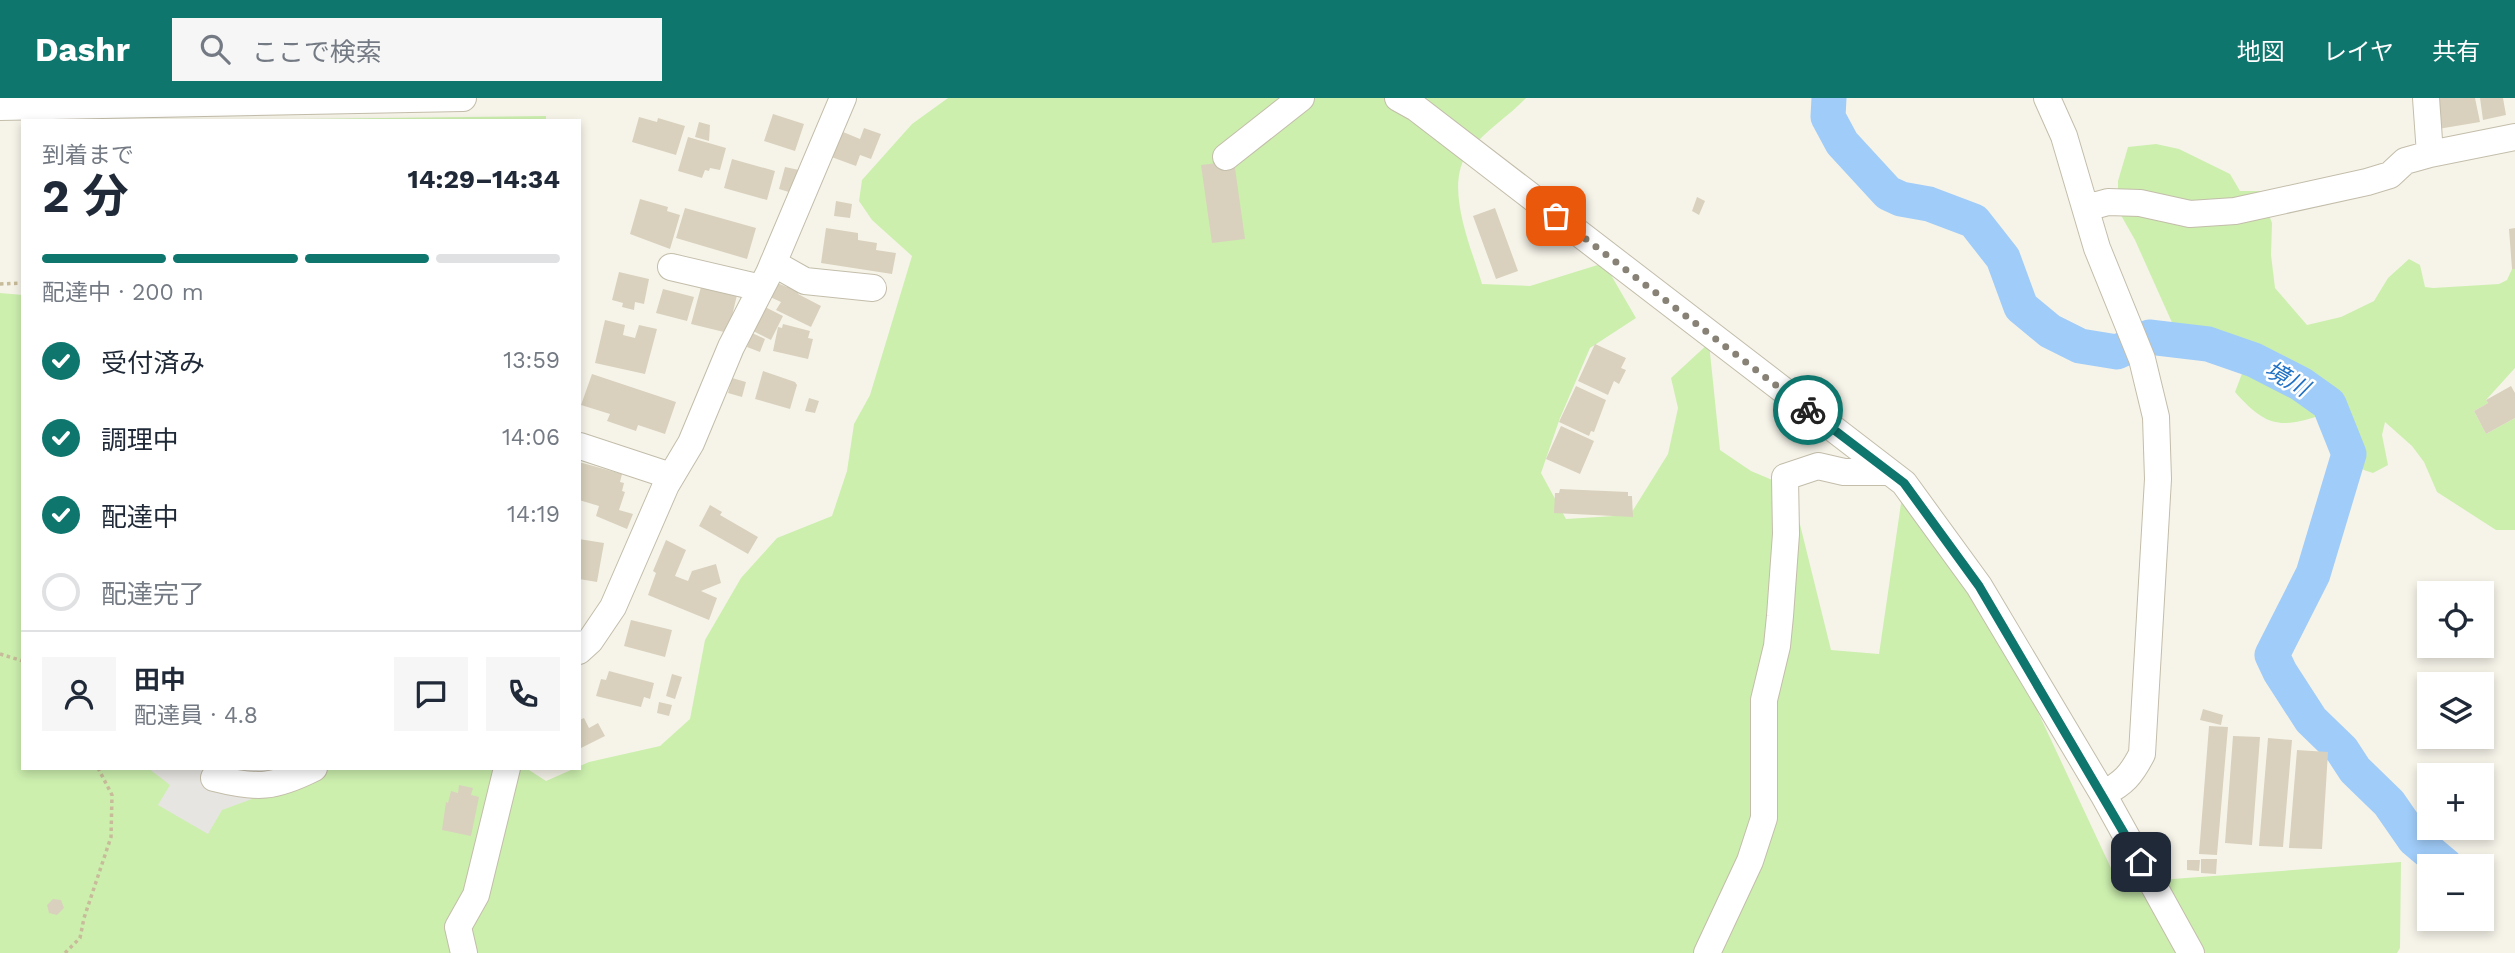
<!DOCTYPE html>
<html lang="ja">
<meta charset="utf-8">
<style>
:root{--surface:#fff;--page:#f6f6f7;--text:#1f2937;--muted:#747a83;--line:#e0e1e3;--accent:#0f766e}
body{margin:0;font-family:"Work Sans","Noto Sans JP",sans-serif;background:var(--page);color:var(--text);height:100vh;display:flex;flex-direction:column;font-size:26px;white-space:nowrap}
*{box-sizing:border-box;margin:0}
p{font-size:23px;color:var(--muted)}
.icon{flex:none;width:38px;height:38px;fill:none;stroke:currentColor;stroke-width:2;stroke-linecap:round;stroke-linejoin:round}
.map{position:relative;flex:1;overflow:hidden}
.sheet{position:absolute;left:21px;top:21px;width:560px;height:651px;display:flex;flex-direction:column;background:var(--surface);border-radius:0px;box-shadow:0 4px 10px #0003}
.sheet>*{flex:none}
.fabs{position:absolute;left:2417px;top:483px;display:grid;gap:14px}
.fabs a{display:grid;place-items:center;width:77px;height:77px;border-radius:0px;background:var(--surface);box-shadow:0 4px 10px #0003;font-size:35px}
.pin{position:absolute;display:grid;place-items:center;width:60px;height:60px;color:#fff;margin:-30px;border-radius:14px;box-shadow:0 4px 10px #0006}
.courier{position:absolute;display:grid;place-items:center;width:70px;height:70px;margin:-35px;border:5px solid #0f766e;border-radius:50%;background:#fff;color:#222;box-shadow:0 2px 9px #0007}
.overview em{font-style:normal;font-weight:700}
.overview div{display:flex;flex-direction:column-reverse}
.overview{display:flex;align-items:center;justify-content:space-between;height:119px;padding:0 21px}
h1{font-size:46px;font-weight:700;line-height:52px}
.bar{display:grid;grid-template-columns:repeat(4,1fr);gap:10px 7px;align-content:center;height:84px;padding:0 21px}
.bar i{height:9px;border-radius:5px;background:var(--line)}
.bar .current{background:var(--accent)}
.bar p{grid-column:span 4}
.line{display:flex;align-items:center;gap:18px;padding:0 21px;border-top:2px solid var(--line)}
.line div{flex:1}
.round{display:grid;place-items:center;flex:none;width:74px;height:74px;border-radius:0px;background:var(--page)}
ol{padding:0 21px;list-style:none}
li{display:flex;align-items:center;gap:21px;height:77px}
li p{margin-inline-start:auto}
li .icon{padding:7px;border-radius:50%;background:var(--accent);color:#fff;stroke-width:4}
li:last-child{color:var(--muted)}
li i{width:38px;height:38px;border:4px solid var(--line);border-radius:50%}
header{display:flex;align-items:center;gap:42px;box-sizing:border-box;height:98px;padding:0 35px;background:var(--accent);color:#fff}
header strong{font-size:33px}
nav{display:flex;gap:38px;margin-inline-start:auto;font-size:24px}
.search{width:490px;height:63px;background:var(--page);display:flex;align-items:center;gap:18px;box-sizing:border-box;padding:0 24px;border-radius:0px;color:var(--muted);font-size:26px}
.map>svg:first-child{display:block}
</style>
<header>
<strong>Dashr</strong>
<div class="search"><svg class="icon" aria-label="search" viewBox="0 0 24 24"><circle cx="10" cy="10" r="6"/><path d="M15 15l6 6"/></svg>ここで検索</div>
<nav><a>地図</a><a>レイヤ</a><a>共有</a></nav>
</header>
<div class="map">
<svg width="2515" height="855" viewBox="0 0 2515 855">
<rect width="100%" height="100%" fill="#f6f4e9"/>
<path fill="#ccefae" d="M948 0H1526C1509 18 1486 32 1470 52 1442 85 1471 148 1482 186L1530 188 1604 165 1636 220 1590 250 1560 320 1541 375 1566 421 1630 417 1668 356 1678 310 1671 280 1709 245 1720 352 1751 373 1791 390 1831 552 1879 556 1904 385 1979 488 2118 785 2401 764 2400 850 2397 855H0V195L23 197V670H526L546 683 589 664 660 648 690 621 705 542 741 480 777 440 832 418 847 373 854 326 870 297 912 158 872 122 859 103 862 82 912 26Z
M546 18V23H299V21Z
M2156 46 2179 51 2230 76 2240 93H2260L2272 125 2271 157 2275 190 2307 227 2341 219 2374 203 2388 180 2409 161 2420 167 2425 189 2433 190 2499 186 2507 182 2512 171H2515V270L2486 302 2488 305 2474 313 2486 336 2515 320V432H2496L2437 394 2424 364 2412 348 2385 324 2382 337 2388 367 2373 375C2338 364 2333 350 2324 316 2280 332 2265 328 2235 294L2243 273 2242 248 2174 229 2135 142 2118 112V83L2128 49Z"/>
<path fill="#e7e5e1" d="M148 670H295L230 679 252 701 222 712 208 736 158 707 170 687Z"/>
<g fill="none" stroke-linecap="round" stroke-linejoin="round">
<path stroke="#a0ccf9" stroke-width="35" d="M1829 0 1828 19 1842 45 1888 95 1901 101 1929 106 1974 123 2003 160 2021 209 2050 233 2080 248 2117 254 2149 239 2208 246 2254 262 2301 286 2329 306 2349 356 2313 476 2272 557 2280 574 2311 622 2342 652 2355 672 2389 705 2414 741 2446 768"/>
</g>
<path fill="#d9d1bd" d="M2441 0H2475L2480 24 2438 31 2432 2Z
M2480 0H2503L2506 17 2483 22Z
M773 16 804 26 795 53 764 43Z
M639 19 657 24 658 20 685 28 676 57 632 44Z
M699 24 710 27 709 43 695 39Z
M864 30 881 36 871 61 860 57 856 68 826 57 836 31 860 41Z
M688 39 726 50 720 72 710 70 709 73 705 72 702 80 678 73Z
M732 61 775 73 767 102 724 90Z
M1234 63 1245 141 1212 145 1201 67Z
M785 69 799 72 792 95 779 91Z
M1697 99 1705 103 1699 117 1692 113Z
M640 101 668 109 667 113 680 117 670 151 630 136Z
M836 103 852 106 850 120 834 118Z
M685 110 756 130 747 161 676 140Z
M1495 110 1518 173 1496 181 1473 118Z
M826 130 858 135V142L877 145 876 152 896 155 892 176 821 165Z
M2515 130V171H2512L2509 131Z
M619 174 649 181 644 206 635 204 634 212 622 209 623 205 612 202Z
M775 184 787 189 789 185 801 190 798 196 821 208 811 229 776 212 781 204 768 198Z
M701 189 737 197 728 235 691 226Z
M663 191 694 199 687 223 656 215Z
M765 209 783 218 771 242 753 233Z
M605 222 625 227 623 237 635 240 639 227 657 231 645 276 595 265Z
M783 226 810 233 808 240 813 241 808 261 773 253 778 229 782 230Z
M752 235 765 241 760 254 747 249Z
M1595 246 1626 260 1621 270 1626 272 1619 286 1614 283 1608 297 1578 283Z
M763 273 795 284 797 287 790 311 755 301Z
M592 276 676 304 665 336 638 327 636 333 607 323 610 316 581 307Z
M732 280 746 284 742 299 728 295Z
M1576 288 1606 302 1594 334 1591 333 1589 338 1559 324Z
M2511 288 2515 295V320L2486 336 2474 313 2488 305 2486 302Z
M809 300 819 303 815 315 805 313Z
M1561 328 1594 343 1580 376 1546 361Z
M579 364 622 376 620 384 624 385 622 393 625 394 619 412 633 416 627 431 596 418 599 408 579 402Z
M1560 391 1628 394V398H1632L1633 419 1554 415 1555 395H1559Z
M710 407 722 414 720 417 758 439 748 456 699 428Z
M579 441 604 445 597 484 579 481Z
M666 442 686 452 675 478 688 483 692 473 716 466 721 485 701 493 717 500 709 522 648 497 656 475 653 473Z
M631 522 672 532 665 559 624 548Z
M609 573 654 585 650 601 644 599 641 609 596 598 601 581 606 582Z
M672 576 682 579 675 601 666 598Z
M659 604 672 607 669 618 657 615Z
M2203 611 2223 617 2221 627 2200 622Z
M584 620 589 630 598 625 605 638 579 651V622Z
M2209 628 2228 629 2217 757 2199 756Z
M2233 638 2260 639 2252 747 2225 745Z
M2268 640 2292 642 2283 749 2259 748Z
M2297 652 2328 654 2322 751 2289 750Z
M459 687 473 690 471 697 479 699 471 738 442 732 446 704 448 705 451 693 458 695Z
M2201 761H2217L2216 776 2201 775Z
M2187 762H2200L2199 773 2187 772Z
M53 801 61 802 64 810 57 817 49 815 47 807Z"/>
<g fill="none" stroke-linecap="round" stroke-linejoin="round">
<defs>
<path id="minor" d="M1398 0 1416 10 1904 385 1979 488 2103 696 2191 855
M2047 0 2064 38 2097 150 2142 261 2156 319 2158 381 2142 656C2131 677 2124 685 2103 696
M2426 0 2430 56 2515 39
M0 9 463 0
M1226 59 1301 0
M2086 110 2108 104 2140 105 2190 116 2235 113 2367 84 2390 77 2405 63 2430 56
M773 165 805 183 873 190
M671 169 761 190
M580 348 671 378
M579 553 590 543 613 509 666 387 691 345 731 249 769 175 843 0
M214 680C257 691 274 690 314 670
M464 855 458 829 476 797 507 670
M1707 855 1750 763 1764 720V602L1777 548 1780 518 1786 436 1785 379 1818 368 1844 374H1889"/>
</defs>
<use href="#minor" stroke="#c3bdaa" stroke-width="28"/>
<path stroke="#c7bb9a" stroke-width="3.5" stroke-dasharray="3.5 3.5" stroke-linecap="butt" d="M0 186 23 185
M0 556 23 563
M65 855 80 840 84 820 111 739 112 697 98 670"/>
<use href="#minor" stroke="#fff" stroke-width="26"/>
</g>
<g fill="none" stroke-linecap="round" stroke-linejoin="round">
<path stroke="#878275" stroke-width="7" stroke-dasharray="0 12.6" d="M1556 118 1808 312"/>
<path stroke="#0f766e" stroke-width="9" d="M1808 312 1904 385 1979 488 2141 764"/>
</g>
<g text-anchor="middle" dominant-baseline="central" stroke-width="5" stroke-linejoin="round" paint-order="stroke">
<g font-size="23" font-style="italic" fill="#2171c5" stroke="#fff">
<text transform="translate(2287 281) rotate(30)">境川</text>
</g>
</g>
</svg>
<div class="fabs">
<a><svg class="icon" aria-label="locate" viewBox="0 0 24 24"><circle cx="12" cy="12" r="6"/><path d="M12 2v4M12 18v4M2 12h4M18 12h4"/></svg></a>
<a><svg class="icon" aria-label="layers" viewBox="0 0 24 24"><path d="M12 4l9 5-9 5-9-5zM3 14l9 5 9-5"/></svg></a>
<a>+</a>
<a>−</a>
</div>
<div class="pin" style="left:1556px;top:118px;background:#ea580c"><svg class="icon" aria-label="bag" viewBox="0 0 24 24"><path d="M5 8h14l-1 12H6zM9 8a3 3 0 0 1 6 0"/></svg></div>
<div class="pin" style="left:2141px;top:764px;background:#1f2937"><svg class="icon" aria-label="home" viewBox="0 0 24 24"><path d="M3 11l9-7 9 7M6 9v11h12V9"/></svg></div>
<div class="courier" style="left:1808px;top:312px"><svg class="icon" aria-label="bike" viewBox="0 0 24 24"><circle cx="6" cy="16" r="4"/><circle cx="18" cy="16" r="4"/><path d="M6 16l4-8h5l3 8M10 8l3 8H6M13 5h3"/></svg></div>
<section class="sheet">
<div class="overview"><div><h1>2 分</h1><p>到着まで</p></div><em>14:29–14:34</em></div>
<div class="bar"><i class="current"></i><i class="current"></i><i class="current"></i><i></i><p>配達中 · 200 m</p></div>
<ol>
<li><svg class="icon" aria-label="check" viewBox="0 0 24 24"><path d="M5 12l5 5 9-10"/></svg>受付済み<p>13:59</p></li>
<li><svg class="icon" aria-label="check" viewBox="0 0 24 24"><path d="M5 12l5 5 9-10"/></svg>調理中<p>14:06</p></li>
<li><svg class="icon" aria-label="check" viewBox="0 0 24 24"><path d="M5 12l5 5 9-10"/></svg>配達中<p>14:19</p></li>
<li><i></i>配達完了</li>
</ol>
<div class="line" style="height:126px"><a class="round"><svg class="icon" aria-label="person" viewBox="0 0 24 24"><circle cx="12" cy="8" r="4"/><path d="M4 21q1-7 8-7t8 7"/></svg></a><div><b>田中</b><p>配達員 · 4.8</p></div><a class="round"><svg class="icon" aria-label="chat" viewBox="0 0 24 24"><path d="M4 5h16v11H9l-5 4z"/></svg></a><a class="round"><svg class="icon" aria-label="phone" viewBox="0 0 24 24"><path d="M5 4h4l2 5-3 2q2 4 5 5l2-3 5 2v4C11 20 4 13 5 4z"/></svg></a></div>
</section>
</div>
